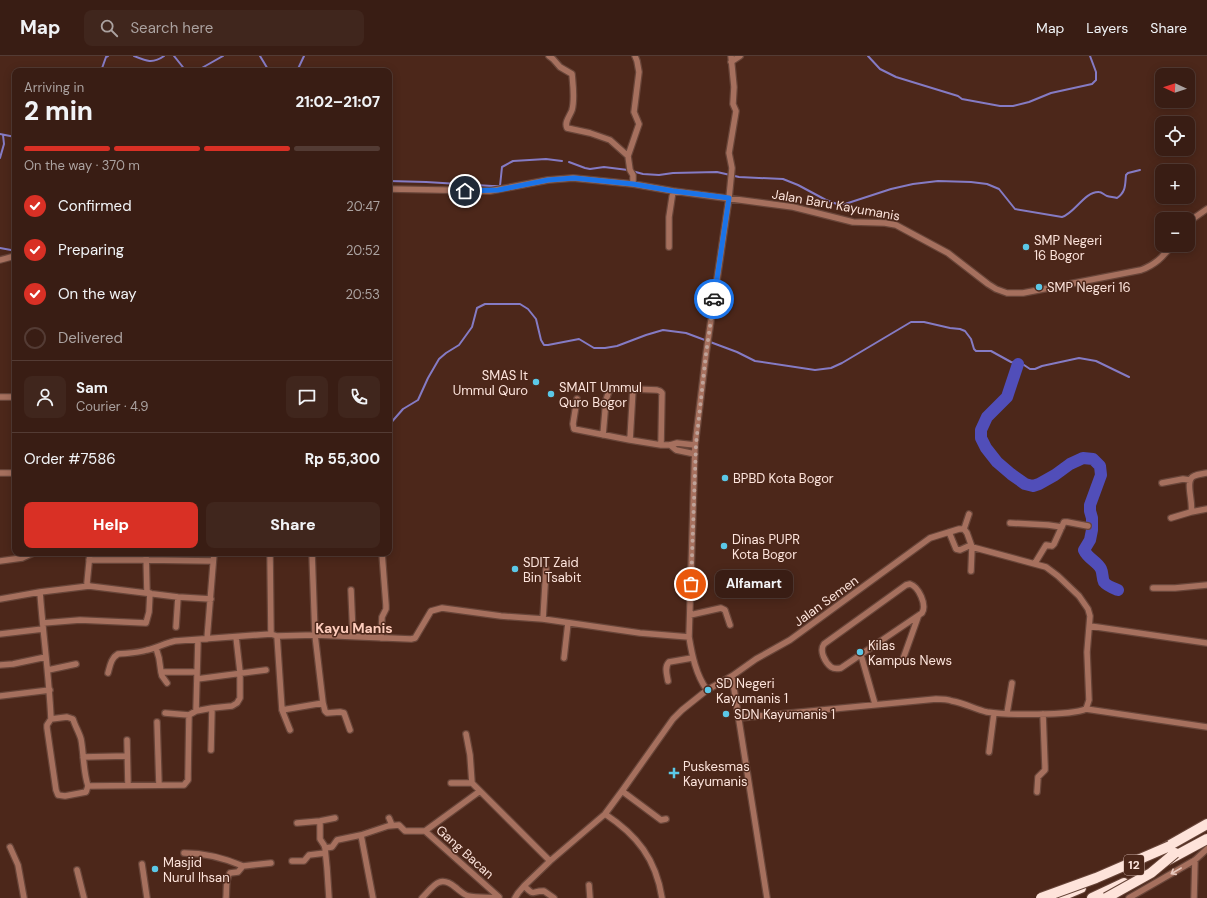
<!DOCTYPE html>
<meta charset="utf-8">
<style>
:root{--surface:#391d14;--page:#40261d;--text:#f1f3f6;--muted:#aba2a0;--line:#533b34;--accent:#d93025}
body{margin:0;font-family:"DM Sans",sans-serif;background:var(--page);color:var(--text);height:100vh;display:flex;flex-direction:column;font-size:15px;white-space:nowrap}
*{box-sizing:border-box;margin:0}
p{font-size:13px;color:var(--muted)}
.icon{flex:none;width:22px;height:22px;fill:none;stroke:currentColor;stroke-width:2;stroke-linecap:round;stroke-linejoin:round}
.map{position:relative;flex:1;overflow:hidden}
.side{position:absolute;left:12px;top:12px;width:380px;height:488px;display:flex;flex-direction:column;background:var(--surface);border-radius:8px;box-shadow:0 2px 10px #0003,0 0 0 1px var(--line)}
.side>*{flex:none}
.needle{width:26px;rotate:273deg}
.buttons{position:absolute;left:1155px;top:12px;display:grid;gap:8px}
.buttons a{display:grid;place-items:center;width:40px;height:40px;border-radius:8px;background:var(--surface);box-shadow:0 2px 10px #0003,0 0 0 1px var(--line);font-size:20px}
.pin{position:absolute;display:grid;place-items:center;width:34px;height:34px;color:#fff;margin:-17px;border:2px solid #fff;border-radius:50%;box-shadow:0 1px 4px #0007}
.courier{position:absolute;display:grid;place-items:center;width:40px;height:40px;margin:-20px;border:3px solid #1a73e8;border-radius:50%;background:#fff;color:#222;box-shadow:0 1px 5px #0007}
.bubble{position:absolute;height:28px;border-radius:8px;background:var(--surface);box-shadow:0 2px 10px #0003,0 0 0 1px var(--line);font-size:13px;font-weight:800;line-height:28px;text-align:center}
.headline em{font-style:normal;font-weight:800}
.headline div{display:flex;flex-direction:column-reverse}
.headline{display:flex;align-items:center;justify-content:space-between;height:68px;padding:0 12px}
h1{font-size:26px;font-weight:800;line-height:30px}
.bar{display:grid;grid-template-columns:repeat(4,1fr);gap:6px 4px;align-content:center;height:48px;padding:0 12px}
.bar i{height:5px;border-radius:3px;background:var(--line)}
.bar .on{background:var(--accent)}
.bar p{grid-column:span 4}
.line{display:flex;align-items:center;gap:10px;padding:0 12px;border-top:1px solid var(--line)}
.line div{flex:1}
.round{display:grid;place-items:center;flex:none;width:42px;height:42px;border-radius:8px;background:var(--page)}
ol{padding:0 12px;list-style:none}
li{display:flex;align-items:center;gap:12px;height:44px}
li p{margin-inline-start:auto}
li .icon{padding:4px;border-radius:50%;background:var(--accent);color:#fff;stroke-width:4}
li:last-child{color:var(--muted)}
li i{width:22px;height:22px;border:2px solid var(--line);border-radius:50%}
.action{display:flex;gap:8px;margin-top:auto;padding:8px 12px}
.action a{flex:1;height:46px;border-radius:8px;background:var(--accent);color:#fff;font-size:16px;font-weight:800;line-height:46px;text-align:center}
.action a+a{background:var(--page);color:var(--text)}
header{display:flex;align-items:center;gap:24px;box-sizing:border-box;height:56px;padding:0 20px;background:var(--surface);border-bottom:1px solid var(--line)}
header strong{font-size:19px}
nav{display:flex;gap:22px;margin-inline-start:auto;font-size:14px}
.search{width:280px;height:36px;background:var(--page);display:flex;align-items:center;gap:10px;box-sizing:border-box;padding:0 14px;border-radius:8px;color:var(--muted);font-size:15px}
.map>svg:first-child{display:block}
</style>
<header>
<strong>Map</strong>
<div class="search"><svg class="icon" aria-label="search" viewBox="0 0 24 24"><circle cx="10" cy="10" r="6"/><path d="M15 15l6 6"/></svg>Search here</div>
<nav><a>Map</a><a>Layers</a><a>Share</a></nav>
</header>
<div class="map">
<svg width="1207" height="842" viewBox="0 0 1207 842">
<rect width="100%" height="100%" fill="#4c271a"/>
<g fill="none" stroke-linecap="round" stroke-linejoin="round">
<path stroke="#857bc4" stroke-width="2" d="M134 0C146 5 153 8 164 0
M174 0 186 15
M260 0 269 15
M868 0 880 13 896 21 958 40 962 43 1000 50H1013L1029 46 1051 37 1092 28 1096 24V16L1090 0
M101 15 106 1 108 0
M192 15 200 13 223 0
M297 15 304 0
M0 78 15 81
M0 102 4 88 3 79
M569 106 585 112 590 113 604 111 628 114
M632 115 643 118 659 119 673 117 717 116 739 121 783 123 798 129 826 144 837 148H845L891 133 913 128 938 125 971 126 987 128 999 133 1015 153 1062 161C1074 158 1085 135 1099 136 1102 136 1104 139 1107 140 1110 141 1114 141 1117 142 1126 136 1125 129 1126 119L1128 117 1140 114
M389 125 426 126 492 130H500L502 111 513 105 546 103 562 105
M0 192 11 194 15 197
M389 369 403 353 418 344 428 322 439 303 446 297 459 289 472 271 477 252 485 248H520L528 253 536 263 541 284 544 289H548L579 283 594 292H605L617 290 646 279 663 274 686 277 737 296 755 305 815 314 831 312 842 307 911 266H924L950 272 960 273 965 275 971 283 974 293 976 295H991L1011 306 1024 309 1030 313H1035L1042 310 1079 302 1096 305 1129 321"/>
<path stroke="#514eb9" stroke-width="12" d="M1018 308 1007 341 987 361 981 374V382L986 392 997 406 1011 418 1025 428 1033 430 1039 428 1055 419 1070 408 1083 402 1093 403 1100 410 1101 419 1090 449V455L1092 462V474L1090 484 1084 494C1088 503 1097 505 1101 513 1103 517 1102 522 1104 526 1107 530 1113 532 1118 534"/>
<defs>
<path id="street" d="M549 0 553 3 560 11 572 18C573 29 575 43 572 54 570 60 564 66 567 72L590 77 610 84 628 100
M731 0 734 31 733 48 736 55 729 97 732 112 729 142 706 298 695 389 689 581C692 599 696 619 707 634L732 620 756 603 790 584 930 482 959 473H964L967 477 972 491 1046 511 1058 520 1079 540 1088 553 1090 560 1087 596 1089 644 1086 653
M731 6 740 0
M633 128V119L630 114 628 100 639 68 634 56 639 16 637 5 635 0
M389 133 490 135 548 124 573 122 633 128 673 135 793 151 853 166 885 167 896 169 948 197 988 228 996 233 1007 237H1023L1141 214C1155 209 1163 201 1172 189
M1188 168 1194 162 1207 153
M669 191V161L673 135
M0 204 15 200
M633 333 657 334 660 335 662 337 661 389
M0 341H15
M577 343 573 368 574 373 630 384 661 389H670L677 387 695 389
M603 379 606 344 609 335 614 332 633 333 630 384
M670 389 676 394 695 398
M0 417H15
M1162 427 1183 423 1190 424
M1191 456 1207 453
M1171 462 1191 456C1194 447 1184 424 1194 420 1198 418 1203 418 1207 417
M1010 467 1048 469 1062 471
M964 473 969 458
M949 476 956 493 960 494 971 489
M44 497H51
M146 497 147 536
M270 497 271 578
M89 504H146L213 505
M0 505 22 502 33 497
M1035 507 1046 489 1052 490 1054 488 1064 466H1067L1088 470
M971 515 972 491
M910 528C919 531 927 549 922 557L841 612C837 613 834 613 831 611 825 606 819 595 824 588L906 529Z
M89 530 87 527 90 497
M1153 532H1175L1207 529
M351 534 353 580
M40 536C43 578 49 620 51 663L67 661 73 663C75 670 79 676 81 683 84 699 83 715 88 730
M0 543 40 536 89 530 178 541 211 543
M690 559 721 552 725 554 730 569
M543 563 546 513
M43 567 80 564 146 567 149 556 150 537
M1090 570 1207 587
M176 571 178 541
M0 578 43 573
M277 580 282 654 323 647 315 579 312 497
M381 582 382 561 386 553V549L382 497
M207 583 214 497
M156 592 159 602 161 616H197
M861 599 875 648
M564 602 568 567
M903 603 918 561
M0 609 13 608 46 601
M48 614 76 608
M161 616 162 620 167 627
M108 617C110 610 111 602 118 598 128 597 138 597 147 594 157 592 165 587 175 585L271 578 277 580 315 579 411 583 415 582 431 555 442 552 501 560 543 563 640 577 689 581
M732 620 767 842
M197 623 266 614
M668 625C667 619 664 611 669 606L692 602
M0 640 50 634
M323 647 325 655 327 657 340 656 344 657 350 674
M282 654 290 674
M196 655 212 652 232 650 237 647 240 642V616L236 581
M165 657 189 659 196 655 198 584
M1007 657 1012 627
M739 662 936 643C941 643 947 643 952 645 964 647 975 653 987 656 1005 659 1070 660 1086 653L1207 671
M51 663 47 669V672L56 734 58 739 65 740 86 736 88 730 184 729 188 724V719L189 659
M157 666 159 729
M466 678 470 699 472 727 550 805
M127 684 128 729
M211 694 212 652
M989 696 994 657
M83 701 127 700
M451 727H472
M622 735 661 764 666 763
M1037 736 1038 721 1045 714V710L1043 658
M605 758C637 779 656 803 662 842
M389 762 392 769
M320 765V783L324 789 325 792
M297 767 320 765 335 762
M425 775 480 735
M10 791 18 809 24 842
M184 797C205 797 224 802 243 810
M292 805H304L309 799 325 797
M142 808 147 842
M77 814 84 842
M589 829 590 842
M524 830C536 841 530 835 544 835L554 842
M226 842C227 833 225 824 230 817L238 816 243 810 271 807
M329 842 327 812 325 792 332 791 337 784 361 779
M373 842 361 779 388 770 399 769 405 775H425L499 841
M422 842C433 831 439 818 455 831 459 834 463 838 468 840 477 842 489 841 499 842
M515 842 518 837 524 830 550 805 605 758 622 735 673 663 682 654 707 634
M1129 842 1195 804 1207 793
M1194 842 1195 804"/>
<path id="highway" d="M1163 793 1207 768
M1168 804 1207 783
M1057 842 1081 832
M1092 842 1124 827"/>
</defs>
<use href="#street" stroke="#684539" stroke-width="8"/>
<use href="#highway" stroke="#684539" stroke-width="12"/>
<use href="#street" stroke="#a6705e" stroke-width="5.5"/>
<use href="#highway" stroke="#fee3da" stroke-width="10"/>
<defs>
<path id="highway-bridge" d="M1041 842 1096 822 1170 790
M1106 842 1151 817 1175 797"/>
</defs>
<use href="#highway-bridge" stroke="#684539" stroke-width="12" stroke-linecap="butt"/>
<use href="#highway-bridge" stroke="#fee3da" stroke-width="10"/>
</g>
<defs><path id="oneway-shaft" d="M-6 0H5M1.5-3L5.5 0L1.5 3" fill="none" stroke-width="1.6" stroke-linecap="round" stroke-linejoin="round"/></defs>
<use stroke="#e7c7bc" href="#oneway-shaft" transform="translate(1176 815) rotate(150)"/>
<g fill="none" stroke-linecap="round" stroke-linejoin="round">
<path stroke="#bfa298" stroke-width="4" stroke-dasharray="0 7.2" d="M691 528 696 388 706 298 714 243"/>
<path stroke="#1a73e8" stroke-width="5" d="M465 135 498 134 548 124 574 122 633 128 673 135 729 142 714 243"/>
</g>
<g fill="#5bc8e7" stroke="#4c271a" stroke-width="1.5">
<circle cx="1026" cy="191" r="4"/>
<circle cx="1039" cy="231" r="4"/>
<circle cx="536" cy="326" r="4"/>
<circle cx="551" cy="338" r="4"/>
<circle cx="725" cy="422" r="4"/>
<circle cx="724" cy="490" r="4"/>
<circle cx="515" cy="513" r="4"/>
<circle cx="860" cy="596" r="4"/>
<circle cx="708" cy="634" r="4"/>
<circle cx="726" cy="658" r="4"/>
<path d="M672 711h4v4h4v4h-4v4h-4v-4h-4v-4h4z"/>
<circle cx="155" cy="813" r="4"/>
</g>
<g text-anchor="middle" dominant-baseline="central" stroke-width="3" stroke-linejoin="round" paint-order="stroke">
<rect fill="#4c271a" stroke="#c8aba2" stroke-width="1" x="1124" y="799" width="20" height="20" rx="3"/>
<g font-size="12" font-weight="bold" fill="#fde4dc">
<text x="1134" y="809">12</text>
</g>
<g font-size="13" fill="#fde4dc" stroke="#4c271a">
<text transform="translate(836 149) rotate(10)">Jalan Baru Kayumanis</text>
<text transform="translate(826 545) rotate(-36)">Jalan Semen</text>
<text transform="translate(465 796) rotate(42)">Gang Bacan</text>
</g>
<g font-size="13" fill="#fde4dc" stroke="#4c271a" text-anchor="start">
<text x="1034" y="184">SMP Negeri<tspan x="1034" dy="15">16 Bogor</tspan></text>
<text x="1047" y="231">SMP Negeri 16</text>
<text x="528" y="319" text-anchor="end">SMAS It<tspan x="528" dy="15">Ummul Quro</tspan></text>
<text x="559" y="331">SMAIT Ummul<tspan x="559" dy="15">Quro Bogor</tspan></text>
<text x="733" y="422">BPBD Kota Bogor</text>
<text x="732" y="483">Dinas PUPR<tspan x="732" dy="15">Kota Bogor</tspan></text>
<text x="523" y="506">SDIT Zaid<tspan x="523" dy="15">Bin Tsabit</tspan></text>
<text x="868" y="589">Kilas<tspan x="868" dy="15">Kampus News</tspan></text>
<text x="716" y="627">SD Negeri<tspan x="716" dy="15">Kayumanis 1</tspan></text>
<text x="734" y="658">SDN Kayumanis 1</text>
<text x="683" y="710">Puskesmas<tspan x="683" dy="15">Kayumanis</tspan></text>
<text x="163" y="806">Masjid<tspan x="163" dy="15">Nurul Ihsan</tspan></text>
</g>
<g font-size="14" font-weight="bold" fill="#fdccbc" stroke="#4c271a">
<text x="354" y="572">Kayu Manis</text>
</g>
</g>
</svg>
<div class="buttons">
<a><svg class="needle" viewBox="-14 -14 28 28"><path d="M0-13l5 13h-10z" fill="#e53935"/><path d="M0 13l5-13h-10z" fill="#aba2a0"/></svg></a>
<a><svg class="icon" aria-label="locate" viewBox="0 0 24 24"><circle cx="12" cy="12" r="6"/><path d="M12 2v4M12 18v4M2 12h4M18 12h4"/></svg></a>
<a>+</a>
<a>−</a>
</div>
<div class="pin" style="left:691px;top:528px;background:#ea580c"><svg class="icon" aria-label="bag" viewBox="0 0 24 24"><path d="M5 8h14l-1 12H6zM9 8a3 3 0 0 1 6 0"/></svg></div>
<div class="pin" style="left:465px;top:135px;background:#1f2937"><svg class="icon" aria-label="home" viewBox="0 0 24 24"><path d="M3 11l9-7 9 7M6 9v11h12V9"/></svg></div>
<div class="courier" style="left:714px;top:243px"><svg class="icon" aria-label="car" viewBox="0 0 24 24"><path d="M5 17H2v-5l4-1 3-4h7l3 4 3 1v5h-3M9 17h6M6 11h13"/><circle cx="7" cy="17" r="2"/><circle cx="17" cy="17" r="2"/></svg></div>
<div class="bubble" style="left:715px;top:514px;width:78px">Alfamart</div>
<section class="side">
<div class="headline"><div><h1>2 min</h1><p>Arriving in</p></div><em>21:02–21:07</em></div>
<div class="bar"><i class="on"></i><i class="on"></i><i class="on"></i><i></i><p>On the way · 370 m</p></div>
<ol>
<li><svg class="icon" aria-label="check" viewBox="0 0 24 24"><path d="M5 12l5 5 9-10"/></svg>Confirmed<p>20:47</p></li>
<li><svg class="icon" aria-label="check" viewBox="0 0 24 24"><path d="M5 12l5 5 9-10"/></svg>Preparing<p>20:52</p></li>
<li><svg class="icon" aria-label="check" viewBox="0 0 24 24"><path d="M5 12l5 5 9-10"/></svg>On the way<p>20:53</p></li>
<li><i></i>Delivered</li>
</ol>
<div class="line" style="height:72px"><a class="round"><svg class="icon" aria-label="person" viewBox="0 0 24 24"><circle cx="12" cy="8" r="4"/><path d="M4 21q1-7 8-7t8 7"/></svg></a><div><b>Sam</b><p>Courier · 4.9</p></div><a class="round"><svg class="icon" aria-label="chat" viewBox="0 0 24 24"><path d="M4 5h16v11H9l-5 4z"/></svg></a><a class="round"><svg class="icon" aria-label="phone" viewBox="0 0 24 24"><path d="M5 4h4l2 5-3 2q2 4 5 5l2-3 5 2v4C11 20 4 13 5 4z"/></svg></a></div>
<div class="line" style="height:52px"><div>Order #7586</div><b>Rp 55,300</b></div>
<div class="action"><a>Help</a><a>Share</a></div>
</section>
</div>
